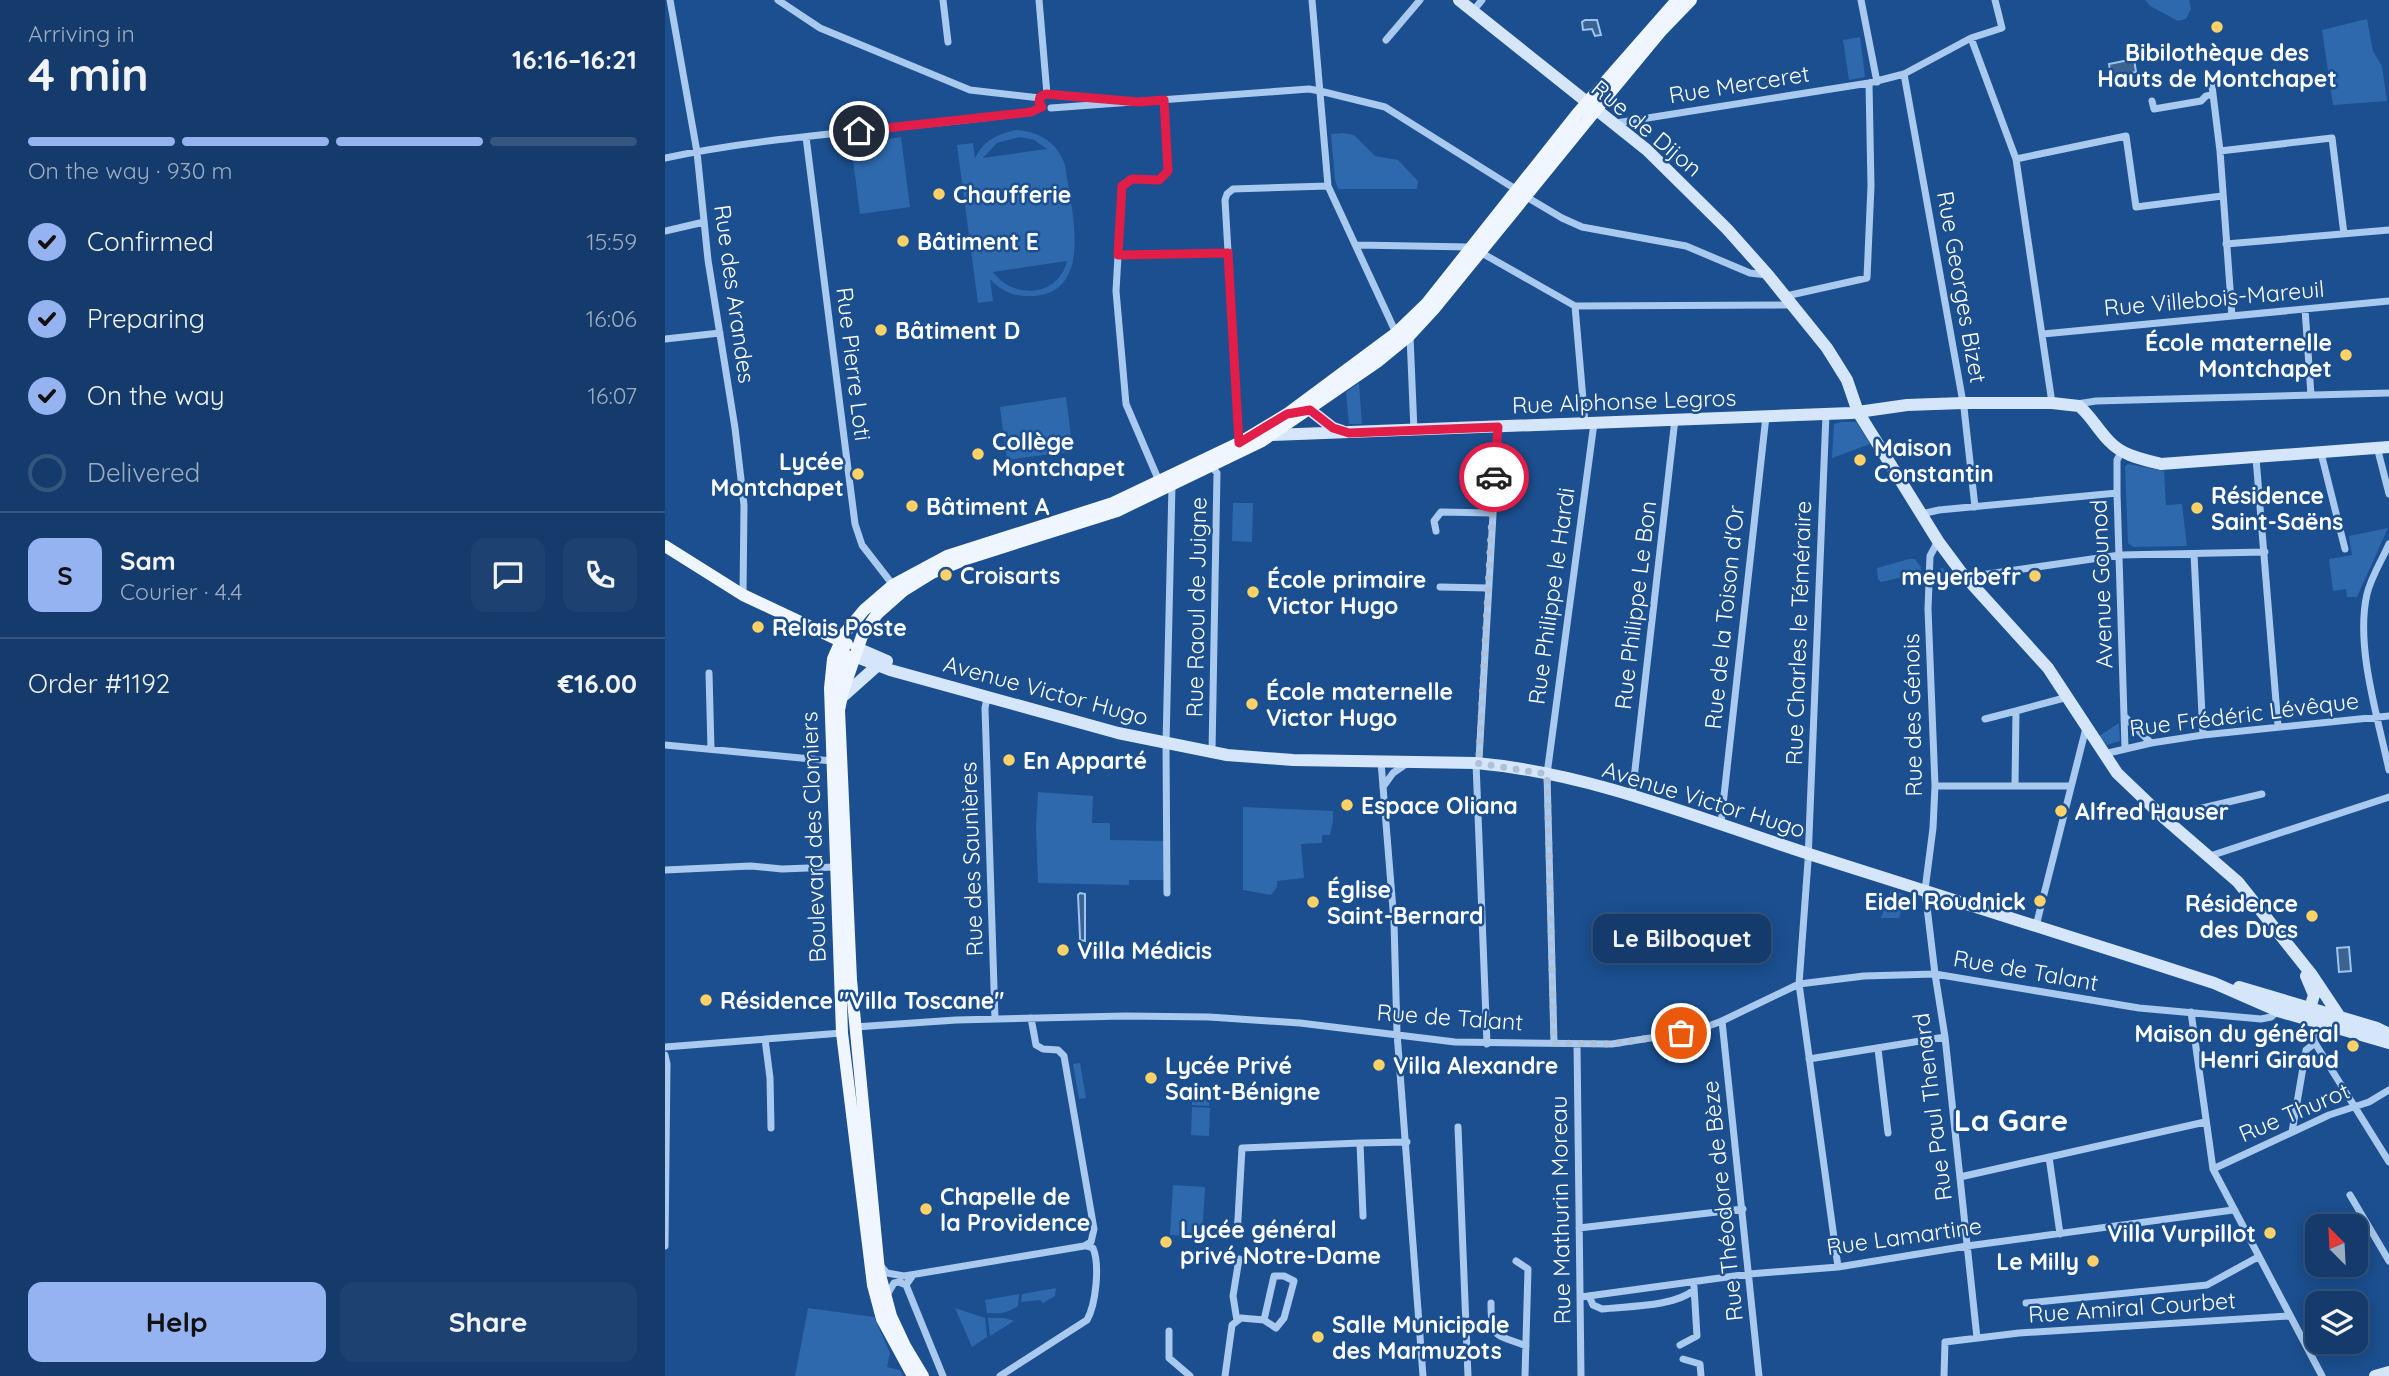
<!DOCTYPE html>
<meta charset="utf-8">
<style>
:root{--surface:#143b6b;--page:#1d4271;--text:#f1f3f6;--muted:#9dadc1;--line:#33557e;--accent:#95b2f1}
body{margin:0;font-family:Quicksand,sans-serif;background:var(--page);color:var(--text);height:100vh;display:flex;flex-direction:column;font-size:26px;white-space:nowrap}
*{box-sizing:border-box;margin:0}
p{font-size:23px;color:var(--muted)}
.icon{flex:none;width:38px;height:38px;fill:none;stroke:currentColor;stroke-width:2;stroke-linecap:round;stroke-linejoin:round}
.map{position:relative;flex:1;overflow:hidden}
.side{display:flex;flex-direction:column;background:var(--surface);width:665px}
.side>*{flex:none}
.needle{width:46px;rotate:336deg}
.tools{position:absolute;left:1640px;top:1214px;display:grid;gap:14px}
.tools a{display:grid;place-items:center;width:63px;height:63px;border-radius:14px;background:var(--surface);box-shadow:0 4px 18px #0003,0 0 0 2px var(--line);font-size:35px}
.pin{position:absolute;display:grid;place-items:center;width:60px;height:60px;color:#fff;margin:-30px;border:4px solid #fff;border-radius:50%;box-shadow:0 2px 7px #0007}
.courier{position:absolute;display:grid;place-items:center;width:70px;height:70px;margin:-35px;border:5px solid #e11d48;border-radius:50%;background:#fff;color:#222;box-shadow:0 2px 9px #0007}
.bubble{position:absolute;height:49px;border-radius:14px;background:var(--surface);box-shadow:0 4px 18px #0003,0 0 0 2px var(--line);font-size:23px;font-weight:700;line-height:49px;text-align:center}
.summary em{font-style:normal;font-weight:700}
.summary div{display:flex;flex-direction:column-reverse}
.summary{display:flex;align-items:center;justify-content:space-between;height:119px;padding:0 28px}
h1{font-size:46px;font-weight:700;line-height:52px}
.bar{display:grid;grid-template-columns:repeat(4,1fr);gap:10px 7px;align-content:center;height:84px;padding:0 28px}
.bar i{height:9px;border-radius:5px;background:var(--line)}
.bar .current{background:var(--accent)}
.bar p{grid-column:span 4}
.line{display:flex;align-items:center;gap:18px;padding:0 28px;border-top:2px solid var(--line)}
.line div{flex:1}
.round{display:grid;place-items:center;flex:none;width:74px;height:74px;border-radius:14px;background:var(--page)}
ol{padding:0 28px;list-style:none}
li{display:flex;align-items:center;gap:21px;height:77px}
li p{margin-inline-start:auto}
li .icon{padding:7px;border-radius:50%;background:var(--accent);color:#111;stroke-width:4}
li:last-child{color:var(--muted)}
li i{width:38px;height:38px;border:4px solid var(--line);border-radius:50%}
.cta{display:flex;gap:14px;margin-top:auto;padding:14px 28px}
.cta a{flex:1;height:80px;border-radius:14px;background:var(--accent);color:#111;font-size:28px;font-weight:700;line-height:80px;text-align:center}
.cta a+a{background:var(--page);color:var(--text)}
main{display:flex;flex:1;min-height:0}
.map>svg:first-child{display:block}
</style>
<main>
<section class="side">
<div class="summary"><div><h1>4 min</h1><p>Arriving in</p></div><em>16:16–16:21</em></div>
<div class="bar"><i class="current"></i><i class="current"></i><i class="current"></i><i></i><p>On the way · 930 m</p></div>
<ol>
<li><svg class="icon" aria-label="check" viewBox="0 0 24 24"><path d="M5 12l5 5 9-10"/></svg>Confirmed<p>15:59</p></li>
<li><svg class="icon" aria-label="check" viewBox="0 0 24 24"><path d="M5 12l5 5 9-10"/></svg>Preparing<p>16:06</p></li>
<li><svg class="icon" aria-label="check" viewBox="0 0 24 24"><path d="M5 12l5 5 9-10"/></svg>On the way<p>16:07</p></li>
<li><i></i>Delivered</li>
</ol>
<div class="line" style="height:126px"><b class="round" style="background:var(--accent);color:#111">S</b><div><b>Sam</b><p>Courier · 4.4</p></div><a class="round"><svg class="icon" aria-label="chat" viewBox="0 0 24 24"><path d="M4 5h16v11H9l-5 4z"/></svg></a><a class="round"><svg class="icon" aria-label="phone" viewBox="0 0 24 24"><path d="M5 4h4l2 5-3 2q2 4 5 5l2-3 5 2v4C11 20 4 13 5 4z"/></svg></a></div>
<div class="line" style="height:91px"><div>Order #1192</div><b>€16.00</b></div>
<div class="cta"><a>Help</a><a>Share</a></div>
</section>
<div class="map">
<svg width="1724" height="1376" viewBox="0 0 1724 1376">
<rect width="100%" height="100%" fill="#1b4f8f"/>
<path fill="#2e69ad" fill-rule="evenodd" d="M1480 0H1524L1526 9 1521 19 1513 21 1485 6Z
M1702 19 1708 51 1717 66 1722 101 1668 105 1657 30Z
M1195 37 1200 77 1184 80 1178 40Z
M352 130C376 132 392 143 400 165 405 204 431 292 369 296 351 297 338 293 325 279L328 301 313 303 292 145 308 143 310 159C317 141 334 133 352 130ZM355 137 369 140 382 149 318 158 332 143ZM402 261C393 297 349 300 328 272Z
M679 133 689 135 710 156 733 160 753 181 752 189H673L670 180 666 134Z
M236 137 245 207 195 214 186 144Z
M694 383 697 424H684L681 392Z
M401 397 408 451 342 460 335 407Z
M1176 422H1191L1205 444 1167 458 1169 424Z
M1463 464 1499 471 1501 505 1517 504 1522 546 1468 547 1463 543 1460 466Z
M568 503H588L587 542 567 541Z
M1723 528 1692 597H1682L1681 589 1668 591 1664 559 1687 555 1684 536Z
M1244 559H1250L1256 567V573L1216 582 1213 579 1212 568Z
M1276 567 1292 579 1277 588H1271Z
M1454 723 1455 741 1442 745 1434 736Z
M373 792 428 796 427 823H445V840L500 841V880H464V885L373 883 371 826Z
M578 807 668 811V821L665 835H657V843L636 844 639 878 612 881V887L606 895 578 890Z
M1226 890 1241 895 1234 918H1216Z
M415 1063 421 1098 414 1099 408 1064Z
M527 1092 544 1093V1106L527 1105Z
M527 1107 545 1108 544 1136 526 1135Z
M508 1185 540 1187 537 1237 505 1235Z
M391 1288 390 1296 378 1303 375 1300 356 1302 357 1294Z
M354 1294 353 1306C342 1313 335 1314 322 1313L320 1300Z
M143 1308 209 1317 225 1353 222 1367 235 1370 238 1376H130Z
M290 1308 320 1318 322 1337 307 1347Z
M323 1318H340L349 1321 325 1336Z"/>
<path fill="#3c6290" stroke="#9cc4f0" stroke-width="2" d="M920 20H932L936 35 930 36 927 29 918 30 917 22Z
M1469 59 1471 72 1446 77 1444 64Z
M415 893 420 894V941L415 940V937L413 895Z
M1684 947 1686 971 1674 972 1672 948Z"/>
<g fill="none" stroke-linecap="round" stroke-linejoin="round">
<path stroke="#a9c9ee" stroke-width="7" d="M5 0 32 152 43 260 70 428 79 505 78 594
M113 0 155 28 305 90 375 98
M278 0 283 42
M374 0 382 94
M647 0 663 186 731 333
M1196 0 1212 82
M808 11 817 0
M1306 38 1351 159 1387 403
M721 40 755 0
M1239 74 1299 408 1310 507
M1547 86 1555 151 1567 316
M386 95 455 100
M1487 101 1489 109 1536 101 1541 96 1548 94
M386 108 644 89 655 91 720 107 852 190
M951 123 1204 83 1239 74 1306 38 1337 28 1330 0
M141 137 190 524 197 545 228 585
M1555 151 1667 138 1679 234
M0 158C120 133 244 129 366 112L377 107
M1351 159 1461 136 1471 207 1557 196
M860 196 897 218 917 227 1021 246 1085 273 1102 275
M0 231 39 222
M1561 244 1724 230
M691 245 805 247
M815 252 910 306 1126 305
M453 255 563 253
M1121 296 1202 278 1206 186 1204 83
M910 306 920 423
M1640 309 1646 395
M1378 334 1724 301
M745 336 749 431
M0 339 55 333
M1412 404 1431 401 1724 393
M1161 414 1143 861 1134 984 1173 1267
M574 442 560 200 562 194 568 189 663 186
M1712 447 1724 494
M1457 451 1452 460V493L1460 748
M1656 453 1680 549
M1591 458 1613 726
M546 466 552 473 547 752
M494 481 461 404 451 291 457 186 467 179 494 180 503 171 499 100
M1256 514 1274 510 1452 493
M771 531 769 521 776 512 827 513
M1273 541 1265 556 1263 609 1270 786 1268 828 1260 890 1270 974 1280 1037 1312 1338
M1724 544C1717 560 1706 577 1702 594 1690 646 1713 718 1724 770
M1529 554 1538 735
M1302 577 1455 555 1600 552
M775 587 823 588
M44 673 46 749
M322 698 320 708 330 1019
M1460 717 1486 743
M1320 719 1351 711
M0 745 167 761
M1439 754 1486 743 1538 735 1724 716
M716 762 729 922 732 1033 758 1376
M1350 785 1351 711 1403 697
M1270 786H1406
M718 787 728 773 741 764
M967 796 1010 419
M1499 817 1597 794
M1056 823 1101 416
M1545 856 1724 797
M0 870 86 866 117 869 170 867
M502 893 501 744 507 485
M1371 926 1421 728
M1526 1012 1548 1169 1657 1376
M1057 1021 1094 1376
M1653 1021 1648 1037 1650 1043 1724 1162
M190 1027 291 1020 460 1016 544 1017 635 1023 790 1042 947 1044 1030 1031 1057 1021 1134 984 1199 976 1270 974 1474 1008 1596 1019 1606 1017 1613 1011
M100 1039 105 1078 106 1128
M889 1043 882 774 929 423
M822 1044 811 763 814 759 833 427
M912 1044 916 1376
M0 1047 177 1033
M1213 1049 1223 1133
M0 1055 2 1064 0 1246
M1144 1059 1280 1037
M793 1127 803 1376
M1627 1132 1641 1050 1650 1043
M1384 1157 1395 1234
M1548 1169 1664 1115 1704 1102 1724 1090
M1295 1177 1540 1122
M1685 1195 1724 1261
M698 1216 695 1143 742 1142
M914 1228 1078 1209
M572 1236 577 1148 695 1143
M851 1261 863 1269 860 1376
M215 1265 222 1273 239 1276 419 1246 426 1242 429 1229 399 1056 393 1050 378 1049 371 1045 366 1018
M248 1275 241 1285 278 1376
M222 1295 229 1283 234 1282 241 1285
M924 1296 928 1305 937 1309C963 1306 1009 1307 1029 1290
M916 1297 1084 1274 1173 1267 1302 1246 1568 1210
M826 1303C826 1341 830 1333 861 1346
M1361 1303 1542 1285 1593 1257
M572 1321 568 1296 574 1259
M504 1331V1358L525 1376
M1015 1345 1032 1336 1029 1287
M1018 1359 1035 1364 1036 1376
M335 1376 422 1320C431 1304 435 1265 428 1248L421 1246
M560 1376 567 1325 576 1318 599 1320 609 1276H619L629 1281 619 1318 611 1328 599 1320
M1279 1376 1280 1342 1354 1333 1624 1316"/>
<path stroke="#d6e6fa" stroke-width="12" d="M794 0 982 150 1062 229 1103 275 1162 348 1182 380 1193 412 1273 541 1296 572 1383 668 1452 773 1498 817 1573 882 1647 975 1675 1017
M645 410 668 428 677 431
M607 435 1186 413 1242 405 1298 403H1387L1414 406C1426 416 1433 430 1444 441 1458 456 1477 459 1496 464L1724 447
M192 648 222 661
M189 656 225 670 453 733 562 755 628 760 811 763C925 773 1036 819 1144 854 1278 897 1414 939 1549 983L1613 1011 1724 1043
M176 698 213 665
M1641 976 1649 995 1645 1008
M1574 987 1712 1028 1724 1034
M1710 1376 1724 1372"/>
<path stroke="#f0f6ff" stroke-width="12" d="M0 546 78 595 182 644
M173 688 179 652 176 641
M248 1376 217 1319 208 1285 177 1033 165 688 168 659 179 634 199 610 228 585 282 556 448 503 574 443 622 414 731 333 762 303 912 114 1012 0
M258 1376 240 1346 226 1316 214 1271 186 980 174 710 178 691 197 636 212 614 238 591 267 573 304 558 452 511 597 441 712 362 745 335 769 309 939 100 997 30 1026 0"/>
</g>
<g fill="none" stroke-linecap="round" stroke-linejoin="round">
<path stroke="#afc1d8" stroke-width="7" stroke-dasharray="0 12.6" d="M829 477 814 757 811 763 882 774 889 1043 947 1044 1016 1033"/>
<path stroke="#e11d48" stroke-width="9" d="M194 131 366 112 377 107 374 102 375 97 381 94 474 102 499 100 503 171 494 180 467 179 457 186 453 255 563 253 574 443 622 414 645 410 668 428 684 433 833 427 829 477"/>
</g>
<g fill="#ffd166" stroke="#1b4f8f" stroke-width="2.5">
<circle cx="1552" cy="27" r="7"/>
<circle cx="274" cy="194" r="7"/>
<circle cx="238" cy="241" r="7"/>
<circle cx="216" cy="330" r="7"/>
<circle cx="1681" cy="355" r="7"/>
<circle cx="313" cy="454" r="7"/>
<circle cx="1195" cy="460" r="7"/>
<circle cx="193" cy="474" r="7"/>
<circle cx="247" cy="506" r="7"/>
<circle cx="1532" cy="508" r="7"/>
<circle cx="281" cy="575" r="7"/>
<circle cx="1370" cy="576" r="7"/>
<circle cx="588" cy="592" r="7"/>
<circle cx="93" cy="627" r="7"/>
<circle cx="587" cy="704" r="7"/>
<circle cx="344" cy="760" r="7"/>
<circle cx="682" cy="805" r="7"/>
<circle cx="1396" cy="811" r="7"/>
<circle cx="1375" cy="901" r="7"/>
<circle cx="648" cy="902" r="7"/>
<circle cx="1647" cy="916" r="7"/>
<circle cx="398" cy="950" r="7"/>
<circle cx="41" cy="1000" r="7"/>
<circle cx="1688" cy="1046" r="7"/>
<circle cx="714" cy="1065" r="7"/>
<circle cx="486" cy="1078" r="7"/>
<circle cx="261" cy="1209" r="7"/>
<circle cx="1605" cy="1233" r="7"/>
<circle cx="501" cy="1242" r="7"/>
<circle cx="1428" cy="1261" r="7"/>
<circle cx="653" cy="1337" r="7"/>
</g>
<g text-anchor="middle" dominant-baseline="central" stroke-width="5" stroke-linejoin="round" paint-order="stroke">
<g font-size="23" font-weight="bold" fill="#fff" stroke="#1b4f8f" text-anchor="start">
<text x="1552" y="52" text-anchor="middle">Bibilothèque des<tspan x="1552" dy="26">Hauts de Montchapet</tspan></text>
<text x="288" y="194">Chaufferie</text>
<text x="252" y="241">Bâtiment E</text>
<text x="230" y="330">Bâtiment D</text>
<text x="1667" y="342" text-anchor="end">École maternelle<tspan x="1667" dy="26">Montchapet</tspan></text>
<text x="327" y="441">Collège<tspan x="327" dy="26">Montchapet</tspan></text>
<text x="1209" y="447">Maison<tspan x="1209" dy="26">Constantin</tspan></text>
<text x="179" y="461" text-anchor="end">Lycée<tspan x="179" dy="26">Montchapet</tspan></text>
<text x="1546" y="495">Résidence<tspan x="1546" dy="26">Saint-Saëns</tspan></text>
<text x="261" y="506">Bâtiment A</text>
<text x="295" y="575">Croisarts</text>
<text x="1356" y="576" text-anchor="end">meyerbefr</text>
<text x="602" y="579">École primaire<tspan x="602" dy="26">Victor Hugo</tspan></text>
<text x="107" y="627">Relais Poste</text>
<text x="601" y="691">École maternelle<tspan x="601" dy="26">Victor Hugo</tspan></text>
<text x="358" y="760">En Apparté</text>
<text x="696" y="805">Espace Oliana</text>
<text x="1410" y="811">Alfred Hauser</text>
<text x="662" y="889">Église<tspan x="662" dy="26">Saint-Bernard</tspan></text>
<text x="1361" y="901" text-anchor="end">Eidel Roudnick</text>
<text x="1633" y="903" text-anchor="end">Résidence<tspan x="1633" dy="26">des Ducs</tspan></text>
<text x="412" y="950">Villa Médicis</text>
<text x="55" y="1000">Résidence "Villa Toscane"</text>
<text x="1674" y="1033" text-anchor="end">Maison du général<tspan x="1674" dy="26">Henri Giraud</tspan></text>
<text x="500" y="1065">Lycée Privé<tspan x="500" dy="26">Saint-Bénigne</tspan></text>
<text x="728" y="1065">Villa Alexandre</text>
<text x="275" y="1196">Chapelle de<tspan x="275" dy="26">la Providence</tspan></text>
<text x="515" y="1229">Lycée général<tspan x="515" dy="26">privé Notre-Dame</tspan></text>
<text x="1591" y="1233" text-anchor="end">Villa Vurpillot</text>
<text x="1414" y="1261" text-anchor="end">Le Milly</text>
<text x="667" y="1324">Salle Municipale<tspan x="667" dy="26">des Marmuzots</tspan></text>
</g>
<g font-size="23" fill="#fff" stroke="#1b4f8f">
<text transform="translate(1074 84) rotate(-9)">Rue Merceret</text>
<text transform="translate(982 128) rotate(40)">Rue de Dijon</text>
<text transform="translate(1297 287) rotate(80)">Rue Georges Bizet</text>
<text transform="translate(70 294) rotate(82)">Rue des Arandes</text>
<text transform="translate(1549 298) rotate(-5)">Rue Villebois-Mareuil</text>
<text transform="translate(189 364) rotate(83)">Rue Pierre Loti</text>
<text transform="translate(959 401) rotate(-2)">Rue Alphonse Legros</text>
<text transform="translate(1436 584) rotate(-92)">Avenue Gounod</text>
<text transform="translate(886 596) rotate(-82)">Rue Philippe le Hardi</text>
<text transform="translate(970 605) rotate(-83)">Rue Philippe Le Bon</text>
<text transform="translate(531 607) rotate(-89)">Rue Raoul de Juigne</text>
<text transform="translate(1059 617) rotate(-84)">Rue de la Toison d'Or</text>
<text transform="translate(1133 633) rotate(-88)">Rue Charles le Téméraire</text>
<text transform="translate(381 690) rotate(15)">Avenue Victor Hugo</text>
<text transform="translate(1579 714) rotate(-7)">Rue Frédéric Lévêque</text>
<text transform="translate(1247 715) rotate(-91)">Rue des Génois</text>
<text transform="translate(1039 799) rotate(17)">Avenue Victor Hugo</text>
<text transform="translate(148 837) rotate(-92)">Boulevard des Clomiers</text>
<text transform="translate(306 859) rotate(-92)">Rue des Saunières</text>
<text transform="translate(1361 970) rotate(10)">Rue de Talant</text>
<text transform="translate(785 1017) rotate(4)">Rue de Talant</text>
<text transform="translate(1267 1107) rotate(-97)">Rue Paul Thenard</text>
<text transform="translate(1629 1112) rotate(-23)">Rue Thurot</text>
<text transform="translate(1057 1201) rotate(-96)">Rue Théodore de Bèze</text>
<text transform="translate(895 1210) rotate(-91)">Rue Mathurin Moreau</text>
<text transform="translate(1239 1236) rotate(-8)">Rue Lamartine</text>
<text transform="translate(1467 1307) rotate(-4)">Rue Amiral Courbet</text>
</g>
<g font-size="30" font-weight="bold" fill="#fff" stroke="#1b4f8f">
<text x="1346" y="1120">La Gare</text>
</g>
</g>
</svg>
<div class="tools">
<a><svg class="needle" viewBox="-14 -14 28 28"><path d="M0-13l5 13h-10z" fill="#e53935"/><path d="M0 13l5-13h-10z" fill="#9dadc1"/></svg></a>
<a><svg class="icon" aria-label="layers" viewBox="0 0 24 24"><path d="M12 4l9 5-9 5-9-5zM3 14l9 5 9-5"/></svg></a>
</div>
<div class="pin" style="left:1016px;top:1033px;background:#ea580c"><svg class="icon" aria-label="bag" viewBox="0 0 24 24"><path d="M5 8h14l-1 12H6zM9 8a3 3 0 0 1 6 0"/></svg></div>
<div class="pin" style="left:194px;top:131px;background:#1f2937"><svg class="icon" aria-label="home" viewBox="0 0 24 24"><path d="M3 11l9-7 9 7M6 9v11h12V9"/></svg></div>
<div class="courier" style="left:829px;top:477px"><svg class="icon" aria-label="car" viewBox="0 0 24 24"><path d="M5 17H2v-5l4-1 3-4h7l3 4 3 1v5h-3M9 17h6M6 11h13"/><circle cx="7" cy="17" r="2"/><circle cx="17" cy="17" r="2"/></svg></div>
<div class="bubble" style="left:928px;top:914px;width:178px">Le Bilboquet</div>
</div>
</main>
